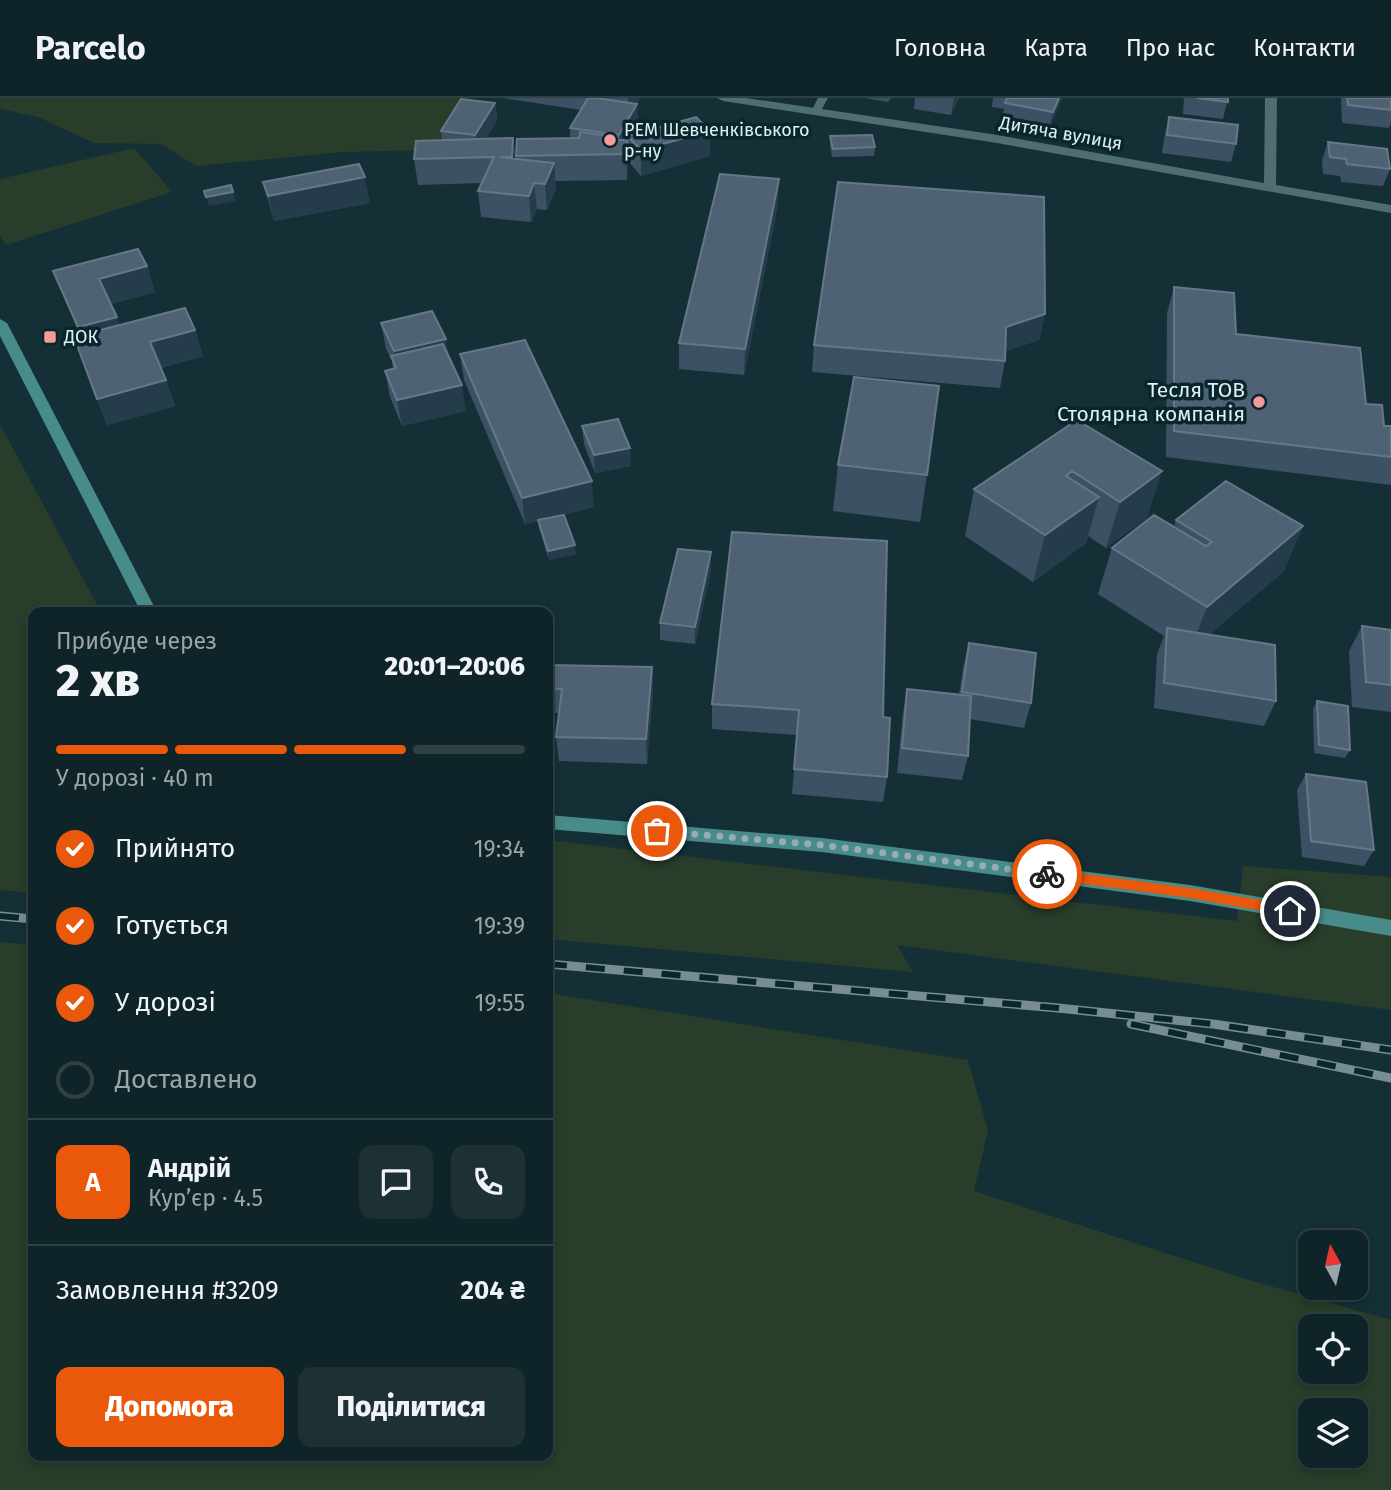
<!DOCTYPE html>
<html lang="uk">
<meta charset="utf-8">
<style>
:root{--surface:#0f2428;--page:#1d3034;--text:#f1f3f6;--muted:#9ba4a8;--line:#2f4145;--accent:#ea580c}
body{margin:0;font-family:"Fira Sans",sans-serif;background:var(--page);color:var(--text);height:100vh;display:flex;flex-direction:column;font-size:26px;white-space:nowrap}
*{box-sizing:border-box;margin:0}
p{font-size:23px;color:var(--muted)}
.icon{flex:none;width:38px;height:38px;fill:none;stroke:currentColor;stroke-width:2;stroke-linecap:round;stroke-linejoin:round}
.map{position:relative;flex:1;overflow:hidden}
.panel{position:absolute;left:28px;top:509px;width:525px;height:854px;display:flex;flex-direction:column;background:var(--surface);border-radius:14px;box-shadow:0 4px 10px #0003,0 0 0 2px var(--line)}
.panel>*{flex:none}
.needle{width:46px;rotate:352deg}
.controls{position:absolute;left:1298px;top:1132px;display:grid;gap:14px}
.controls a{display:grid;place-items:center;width:70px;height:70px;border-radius:14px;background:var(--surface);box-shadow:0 4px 10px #0003,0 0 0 2px var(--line);font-size:35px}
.pin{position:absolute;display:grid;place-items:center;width:60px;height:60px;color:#fff;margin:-30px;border:4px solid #fff;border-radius:50%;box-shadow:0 2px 7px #0007}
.courier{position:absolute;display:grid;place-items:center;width:70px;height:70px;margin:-35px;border:5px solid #ea580c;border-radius:50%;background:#fff;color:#222;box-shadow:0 2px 9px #0007}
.summary em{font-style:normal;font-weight:800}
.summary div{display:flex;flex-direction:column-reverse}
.summary{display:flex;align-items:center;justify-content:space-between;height:119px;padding:0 28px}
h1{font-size:46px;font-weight:800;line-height:52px}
.bar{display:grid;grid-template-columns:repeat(4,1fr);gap:10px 7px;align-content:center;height:84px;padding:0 28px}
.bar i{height:9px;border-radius:5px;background:var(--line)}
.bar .current{background:var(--accent)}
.bar p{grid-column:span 4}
.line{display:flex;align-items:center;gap:18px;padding:0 28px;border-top:2px solid var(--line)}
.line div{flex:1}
.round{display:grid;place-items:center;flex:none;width:74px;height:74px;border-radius:14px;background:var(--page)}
ol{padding:0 28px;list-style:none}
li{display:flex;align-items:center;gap:21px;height:77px}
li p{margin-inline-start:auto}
li .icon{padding:7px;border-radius:50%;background:var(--accent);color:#fff;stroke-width:4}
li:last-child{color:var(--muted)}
li i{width:38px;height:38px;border:4px solid var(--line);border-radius:50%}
.cta{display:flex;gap:14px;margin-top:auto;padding:14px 28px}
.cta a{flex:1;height:80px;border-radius:14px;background:var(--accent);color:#fff;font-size:28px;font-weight:800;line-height:80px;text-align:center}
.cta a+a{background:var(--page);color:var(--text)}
header{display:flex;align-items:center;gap:42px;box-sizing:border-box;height:98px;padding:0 35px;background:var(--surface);border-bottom:2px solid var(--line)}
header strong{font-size:33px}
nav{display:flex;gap:38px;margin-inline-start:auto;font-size:24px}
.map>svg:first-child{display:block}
</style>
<header>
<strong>Parcelo</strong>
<nav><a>Головна</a><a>Карта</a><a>Про нас</a><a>Контакти</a></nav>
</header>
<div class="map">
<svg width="1391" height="1392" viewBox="0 0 1391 1392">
<rect width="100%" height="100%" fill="#143036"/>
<path fill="#283d2a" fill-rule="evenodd" d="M0 0H467L440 41 428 52 344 54 196 68 161 46 94 45 38 19 0 11Z
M134 50 172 94 6 147 0 137V81Z
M0 326 101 514H33V795L0 792Z
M548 742 1237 823 1243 768 1391 779V912L897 847 913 874 548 841Z
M0 844 33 847V1358H548V895L968 962 988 1033 974 1093 1249 1182 1391 1222V1392H0ZM1356 1228V1274H1311V1228ZM1356 1312V1358H1311V1312Z"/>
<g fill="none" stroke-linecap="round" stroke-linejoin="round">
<path fill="#516d74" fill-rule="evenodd" d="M818 0H828L819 16H813L811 14Z"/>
<path fill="#516d74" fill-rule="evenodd" d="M717 0H746L991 36 1264 85 1265 0H1277L1276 87 1391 107V115L991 44 723 3Z"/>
<path fill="#488c8a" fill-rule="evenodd" d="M0 221 7 225 157 514H141L0 238Z
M548 717 822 740 1190 787 1391 822V838L1190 803 822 754 548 731Z"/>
<defs>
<path id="rail" d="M0 818 33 821
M548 866 1058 910 1213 926 1391 952
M1131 926 1391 980"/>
</defs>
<use href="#rail" stroke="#778d92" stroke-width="9"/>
<use href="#rail" stroke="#09262c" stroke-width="6" stroke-dasharray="19" stroke-linecap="butt"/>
</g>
<path fill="#3d5164" d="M503 0H640L637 6 638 31 635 36 710 33V58L641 78 628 63V49L627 82 555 83 556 91 547 112 537 111 531 124 481 119 478 93 481 85 418 87 414 61 442 42 441 33 495 5 497 22 486 41 513 40 516 61V58L570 40V30L581 12Z
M865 0H891L888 4Z
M915 0H959L951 17 914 11Z
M993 0H1062L1049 31 1002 22 1004 11 992 9Z
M1184 0H1228L1223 21 1183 16Z
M1341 0H1391V24L1389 30 1342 25Z
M1169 19 1236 46 1231 64 1162 55 1165 36Z
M830 38 875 49 874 58 832 59 830 47Z
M1328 44 1390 71 1383 88 1341 84 1340 78 1323 76 1322 62Z
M263 84 370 105 274 123Z
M778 106 744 277 679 271V245Z
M147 168 155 194 111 206 120 227 195 232 203 258 161 270 175 308 107 327 97 301 80 237 53 173Z
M1174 189 1236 236 1366 306 1384 328H1391V387L1166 359 1167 215Z
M1045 216 1039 242 1005 253V263L1000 290 812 274 814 247Z
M381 225 448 258 466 313 402 328 390 299 385 273 393 271 392 263 386 251Z
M460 256 594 409 558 418 576 456 549 462 539 430 538 423 525 426 464 282Z
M1077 322 1147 420 1106 450 1088 438 1086 445 1033 484 965 438 974 391Z
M582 328 631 368 595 375 584 346Z
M838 367 927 377 920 424 833 413Z
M1176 422 1303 428 1283 474 1209 537 1276 603 1264 628 1154 610 1157 556 1164 538 1098 496 1112 450 1174 429Z
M711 472 695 546 660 542V525Z
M1362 528 1391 532V614L1352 609 1349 553Z
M969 545 1031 605 1024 630 970 621 968 658 962 682 897 675 903 615 907 591 959 597 963 570Z
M548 567 652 569 653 594 647 666 559 663 556 639 559 615H548Z
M1317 603 1350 652 1345 660 1314 655 1313 611Z
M712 606 883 619 887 679 883 704 792 696 797 637 712 631Z
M1306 676 1374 752 1364 768 1302 759 1297 692Z"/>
<path fill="#253d4b" d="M628 0H640L629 19Z
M954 0H959L951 17Z
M1059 0H1062L1061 3 1049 31 1053 14Z
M495 5 497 22 478 54 475 37Z
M637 6 638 31 631 42 627 38 628 67 627 82 626 56H620L619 37Z
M710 33V58L641 78V52Z
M513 40 516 66 515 84 512 59Z
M554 65 556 91 547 112 545 86Z
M365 79 370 105 274 123 268 98Z
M779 81 778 106 744 277 745 251Z
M534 85 537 111 531 124 529 98Z
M233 94 236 103 209 108 206 99Z
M147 168 155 194 108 207 99 181Z
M1045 216 1039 242 1001 255 1006 229Z
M117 219 123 235 195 232 203 258 159 270 88 255 78 229Z
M446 241 450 267 399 279 394 253Z
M166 282 175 308 107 327 97 301Z
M462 287 466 313 402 328 397 302Z
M630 350 631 368 595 375 594 357Z
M1162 373 1147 420 1106 450 1120 404Z
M592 383 594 409 525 426 522 400Z
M1099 399 1086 445 1033 484 1045 437Z
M1303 428 1283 474 1189 554 1207 509Z
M575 447 576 456 549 462 548 453Z
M711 454V472L695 546V529Z
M652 569 653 594 647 666 646 641Z"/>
<path fill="#4f6273" stroke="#657887" stroke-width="2" d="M588 0H596L637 6 619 37 570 30Z
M1007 0H1059L1053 14 1005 5Z
M1197 0H1228V4Z
M1347 0H1391V12L1348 7Z
M461 1 495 5 475 37 441 33Z
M696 19 710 33 641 52 627 38Z
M1169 19 1238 27 1236 46 1167 37Z
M580 34 618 39 616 42H627L626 56 516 58 517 41 579 40Z
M872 37 875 49 833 51 830 38Z
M513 40 512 59H500L554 65 545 86 534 85 529 98 478 93 494 59 414 61 416 43Z
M1328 44 1387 51 1390 71 1347 66 1346 61 1330 59Z
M359 66 365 79 268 98 263 84Z
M720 76 779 81 745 251 679 245Z
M838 84 1044 99 1045 216 1006 229 1005 263 814 247Z
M231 87 233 94 206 99 204 93Z
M138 151 147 168 99 181 117 219 78 229 53 173Z
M1174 189 1234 195 1236 236 1360 250 1366 306 1382 307 1384 328H1391V359L1174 333Z
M185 210 195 232 150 244 166 282 97 301 74 239Z
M432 213 446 241 394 253 381 225Z
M525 242 592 383 522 400 460 256Z
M443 246 462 287 397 302 385 273 396 270 391 258Z
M854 279 939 288 927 377 838 367Z
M618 321 630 350 594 357 582 328Z
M1077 322 1162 373 1120 404 1072 373 1066 378 1099 399 1045 437 974 391Z
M1226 383 1303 428 1207 509 1112 450 1154 417 1206 448 1212 444 1176 422Z
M564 417 575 447 548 453 538 422Z
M732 434 887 443 883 619 890 620 887 679 794 671 799 612 712 606Z
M678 451 711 454 695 529 660 525Z
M1362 528 1391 532V587L1366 584Z
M1167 530 1275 547 1276 603 1164 585Z
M969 545 1036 555 1031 605 962 594Z
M548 567 652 569 646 641 556 639 562 591 548 590Z
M907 591 971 598 968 658 902 650Z
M1317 603 1348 608 1350 652 1319 647Z
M1306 676 1366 684 1374 752 1311 743Z"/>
<path fill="#ea580c" d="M1047 771 1190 790 1290 807 1296 813 1290 818 1190 800 1047 781 1041 776Z"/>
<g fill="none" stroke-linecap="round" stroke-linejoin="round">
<path stroke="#98acb1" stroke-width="7" stroke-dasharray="0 12.6" d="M657 733 822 747 1047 776"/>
</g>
<g fill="#f59b99" stroke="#09262c" stroke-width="2.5">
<circle cx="610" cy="42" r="7"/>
<rect x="43" y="232" width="14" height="14" rx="3.5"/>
<circle cx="1259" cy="304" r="7"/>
</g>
<g text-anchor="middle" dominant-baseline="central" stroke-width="7" stroke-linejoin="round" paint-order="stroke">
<g font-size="18" fill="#dfeff3" stroke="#09262c" text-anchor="start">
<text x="624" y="32">РЕМ Шевченківського<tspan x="624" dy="21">р-ну</tspan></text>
<text x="64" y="239">ДОК</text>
</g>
<g font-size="18" fill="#dfeff3" stroke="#09262c">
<text transform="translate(1061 35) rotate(10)">Дитяча вулиця</text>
</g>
<g font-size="21" fill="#dfeff3" stroke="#09262c" text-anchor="end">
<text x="1245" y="292">Тесля ТОВ<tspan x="1245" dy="24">Столярна компанія</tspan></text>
</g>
</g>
</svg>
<div class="controls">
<a><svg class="needle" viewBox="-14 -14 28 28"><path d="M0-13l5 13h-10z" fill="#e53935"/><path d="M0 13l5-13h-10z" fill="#9ba4a8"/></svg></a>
<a><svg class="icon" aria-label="locate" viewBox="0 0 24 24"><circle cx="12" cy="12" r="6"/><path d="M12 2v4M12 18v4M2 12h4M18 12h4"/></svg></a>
<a><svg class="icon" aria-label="layers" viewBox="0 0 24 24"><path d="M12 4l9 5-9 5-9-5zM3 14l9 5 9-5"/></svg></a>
</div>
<div class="pin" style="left:657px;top:733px;background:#ea580c"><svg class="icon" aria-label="bag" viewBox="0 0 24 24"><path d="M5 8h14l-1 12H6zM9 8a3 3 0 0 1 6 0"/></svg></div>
<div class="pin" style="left:1290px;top:813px;background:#1f2937"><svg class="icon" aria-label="home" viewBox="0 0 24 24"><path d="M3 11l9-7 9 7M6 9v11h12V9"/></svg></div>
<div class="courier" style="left:1047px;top:776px"><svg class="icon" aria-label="bike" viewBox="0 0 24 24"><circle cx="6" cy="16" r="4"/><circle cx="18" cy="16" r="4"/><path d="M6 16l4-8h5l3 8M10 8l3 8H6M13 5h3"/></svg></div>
<section class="panel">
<div class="summary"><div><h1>2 хв</h1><p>Прибуде через</p></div><em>20:01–20:06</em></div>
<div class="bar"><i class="current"></i><i class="current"></i><i class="current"></i><i></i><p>У дорозі · 40 m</p></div>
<ol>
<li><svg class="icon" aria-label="check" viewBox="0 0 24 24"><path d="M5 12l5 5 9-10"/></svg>Прийнято<p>19:34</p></li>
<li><svg class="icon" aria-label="check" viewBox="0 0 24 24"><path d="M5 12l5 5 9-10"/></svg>Готується<p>19:39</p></li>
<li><svg class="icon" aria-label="check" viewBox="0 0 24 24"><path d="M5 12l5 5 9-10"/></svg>У дорозі<p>19:55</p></li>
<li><i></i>Доставлено</li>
</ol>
<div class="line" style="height:126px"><b class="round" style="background:var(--accent);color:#fff">А</b><div><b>Андрій</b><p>Кур’єр · 4.5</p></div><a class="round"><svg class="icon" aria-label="chat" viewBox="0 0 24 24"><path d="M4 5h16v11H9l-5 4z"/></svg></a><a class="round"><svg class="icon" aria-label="phone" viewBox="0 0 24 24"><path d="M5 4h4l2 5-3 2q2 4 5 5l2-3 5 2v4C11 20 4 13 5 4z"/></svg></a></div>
<div class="line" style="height:91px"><div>Замовлення #3209</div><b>204 ₴</b></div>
<div class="cta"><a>Допомога</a><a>Поділитися</a></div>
</section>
</div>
